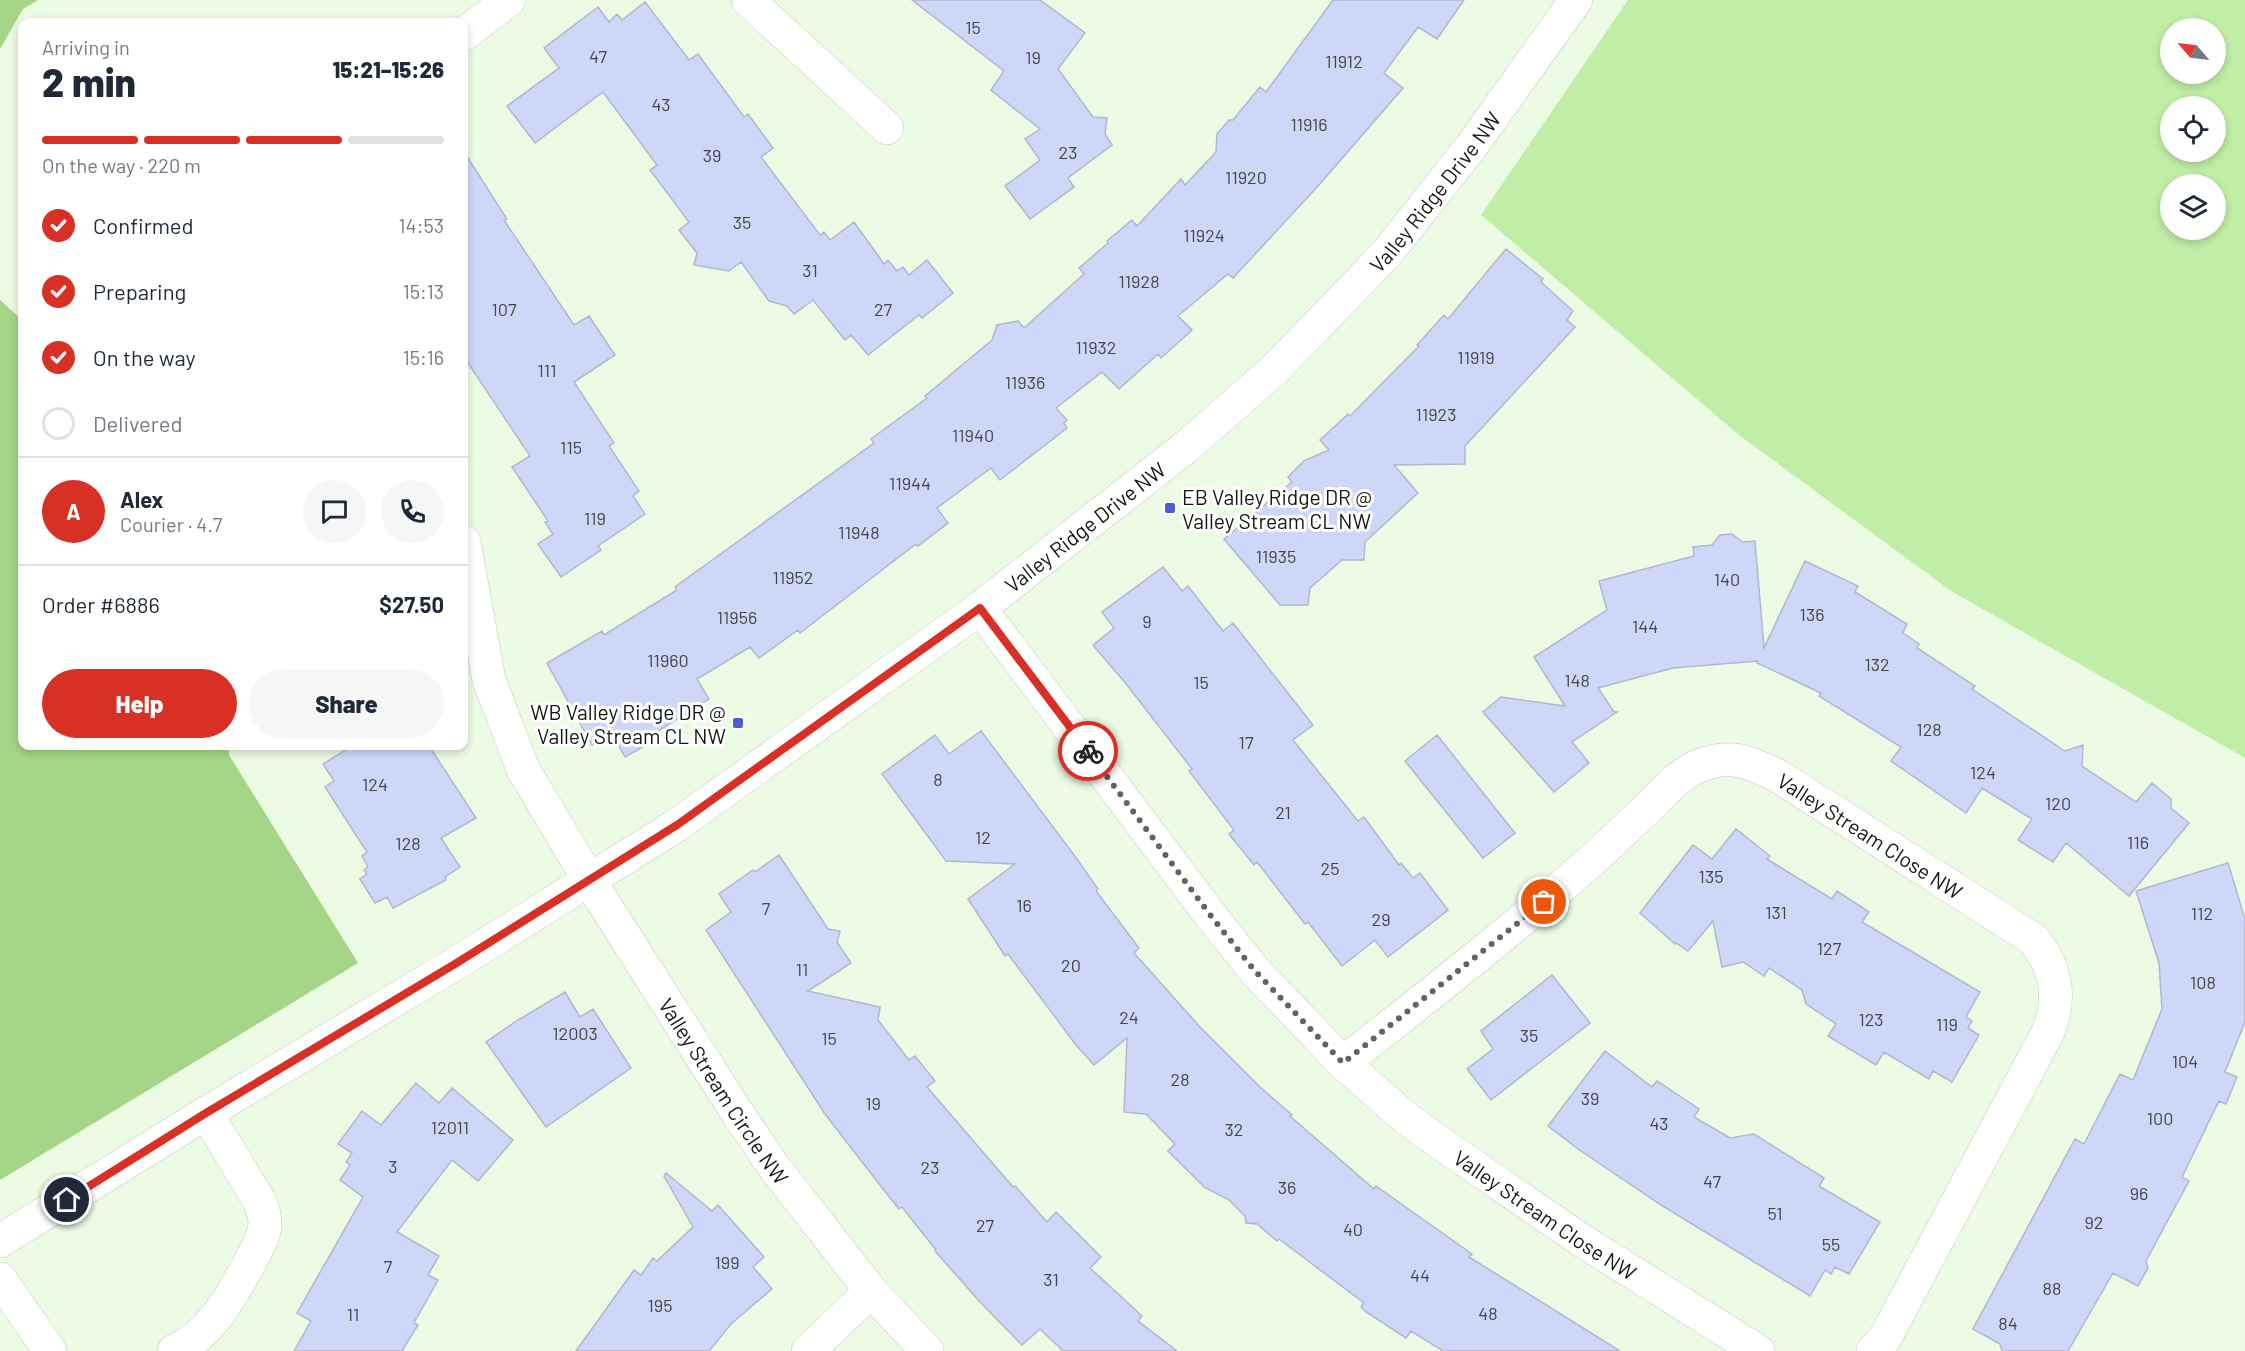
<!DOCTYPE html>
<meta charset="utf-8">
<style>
:root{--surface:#fff;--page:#f6f6f7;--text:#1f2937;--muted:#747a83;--line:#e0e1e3;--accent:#d93025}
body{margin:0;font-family:Barlow,sans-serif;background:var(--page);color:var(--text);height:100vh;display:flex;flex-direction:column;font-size:22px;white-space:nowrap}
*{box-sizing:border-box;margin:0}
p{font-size:20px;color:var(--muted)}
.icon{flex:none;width:33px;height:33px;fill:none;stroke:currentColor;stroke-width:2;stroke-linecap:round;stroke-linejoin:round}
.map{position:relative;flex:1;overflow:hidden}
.sheet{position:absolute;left:18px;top:18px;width:450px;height:732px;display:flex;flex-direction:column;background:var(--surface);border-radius:12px;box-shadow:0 3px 9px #0003}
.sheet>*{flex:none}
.needle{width:39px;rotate:298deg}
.tools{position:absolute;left:2160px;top:18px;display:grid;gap:12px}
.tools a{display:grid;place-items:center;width:66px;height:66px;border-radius:50%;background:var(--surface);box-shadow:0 3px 9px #0003;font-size:30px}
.pin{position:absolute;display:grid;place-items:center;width:51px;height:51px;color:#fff;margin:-26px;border:3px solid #fff;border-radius:50%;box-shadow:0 2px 6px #0007}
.courier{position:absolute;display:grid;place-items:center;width:60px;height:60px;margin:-30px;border:4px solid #d93025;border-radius:50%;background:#fff;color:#222;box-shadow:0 2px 8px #0007}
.overview em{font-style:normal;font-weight:800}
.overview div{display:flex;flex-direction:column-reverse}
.overview{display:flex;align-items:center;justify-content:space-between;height:102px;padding:0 24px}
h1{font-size:39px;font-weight:800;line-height:45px}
.bar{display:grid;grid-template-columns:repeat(4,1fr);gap:9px 6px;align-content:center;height:72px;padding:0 24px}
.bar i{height:8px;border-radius:4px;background:var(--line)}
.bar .selected{background:var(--accent)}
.bar p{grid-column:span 4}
.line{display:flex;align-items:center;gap:15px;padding:0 24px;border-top:2px solid var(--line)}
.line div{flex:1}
.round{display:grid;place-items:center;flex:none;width:63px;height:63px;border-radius:32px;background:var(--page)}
ol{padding:0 24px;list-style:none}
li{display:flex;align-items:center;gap:18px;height:66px}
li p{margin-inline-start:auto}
li .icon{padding:6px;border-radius:50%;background:var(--accent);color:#fff;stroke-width:4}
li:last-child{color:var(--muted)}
li i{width:33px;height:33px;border:3px solid var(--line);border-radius:50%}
.action{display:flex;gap:12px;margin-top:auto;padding:12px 24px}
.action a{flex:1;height:69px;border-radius:36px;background:var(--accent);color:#fff;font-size:24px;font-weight:800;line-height:69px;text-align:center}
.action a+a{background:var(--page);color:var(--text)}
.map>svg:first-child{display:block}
</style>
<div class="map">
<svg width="2245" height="1351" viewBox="0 0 2245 1351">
<rect width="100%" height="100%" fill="#ecfbe3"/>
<path fill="#c1eea6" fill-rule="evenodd" d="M1628 0H2245V758L1951 591 1739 435 1481 215ZM2170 28H2216V74H2170ZM2170 106H2216V152H2170ZM2170 184H2216V230H2170Z"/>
<path fill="#a5d586" d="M0 0H38L23 9 0 49Z
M0 300 22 320V746H229V755L358 963 0 1180Z"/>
<path fill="#cfd7f9" stroke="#b0b7ce" stroke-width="1.5" d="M912 0H1040L1085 33 1058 69 1093 117 1107 118 1105 134 1112 145 1068 178 1074 187 1030 219 1005 186 1040 160 1025 139 1040 129 991 90 1004 71Z
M1333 0H1464L1437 39 1418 27 1384 73 1403 88 1319 185 1233 278 1228 274 1178 316 1192 330 1161 358 1158 354 1119 389 1102 372 1056 408 1067 420 1064 423 1067 428 1000 480 991 468 937 508 948 523 918 546 916 544 800 633 798 630 759 658 750 647 697 679 709 699 658 731 662 736 625 757 612 734 592 745 547 663 602 631 604 635 677 590 675 587 874 443 871 439 927 398 925 396 992 340 997 325 1018 321 1024 328 1084 274 1079 268 1108 243 1107 241 1132 220 1137 226 1181 179 1185 185 1216 152 1217 134 1229 120H1233L1260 87 1266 92Z
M645 2 689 60 698 54 744 117 748 114 773 148 761 157 820 235 824 232 830 240 854 222 884 264 888 260 897 271 903 267 909 275 927 260 953 293 922 318 919 315 868 355 851 335 845 340 813 300 794 314 787 306 769 301 741 262 729 271 694 265 697 253 679 230 689 222 650 170 657 165 603 92 535 143 507 106 559 68 544 48 598 7 609 22 617 14 622 20Z
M464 152 507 219 504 220 574 325 589 316 615 355 574 382 614 443 609 446 639 491 633 496 645 514 598 546 601 550 561 577 538 544 553 534 545 522 548 521 512 467 530 456 464 357Z
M1506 249 1543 279 1541 282 1573 311 1567 320 1575 327 1465 446V464L1394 465 1418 493 1365 542 1364 560H1342L1310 588 1308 605H1280L1224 539 1292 482 1288 477 1304 461 1329 450 1320 440 1348 414 1350 416 1419 346 1417 345 1444 315 1448 319Z
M1732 534 1743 542 1755 541 1764 648 1805 561 1858 586 1855 592 1907 624 1903 633 1919 644 1917 648 1975 686 1972 689 2065 751 2083 745 2082 766 2136 802 2152 783 2171 799V808L2189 823 2129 896 2066 843 2053 862 2018 840 2032 819 1982 788 1966 813 1891 761 1901 747 1819 696 1821 693 1757 663 1758 661 1673 668 1598 688 1614 712H1617L1572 742 1589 763 1554 792 1483 712 1501 697 1565 706 1534 657 1607 610 1599 581 1694 556 1693 547 1712 545 1720 535Z
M1163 567 1182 591 1188 586 1223 631 1233 623 1313 725 1293 740 1358 821 1364 817 1399 865 1401 863 1413 878 1420 873 1448 910 1388 957 1375 940 1342 966 1308 922 1305 924 1257 862 1254 865 1229 834 1234 830 1189 771 1192 769 1127 685 1093 645 1114 628 1102 612Z
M981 731 1074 855 1098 889 1096 891 1139 948 1134 953 1200 1027 1260 1087 1292 1115 1290 1116 1374 1189 1376 1186 1472 1254 1469 1257 1620 1351H1443L1411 1331 1406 1338 1366 1312 1361 1307 1364 1303 1279 1239 1277 1241 1257 1224 1246 1223 1245 1216 1229 1200 1204 1187 1168 1151 1175 1144 1146 1114 1124 1112 1127 1038 1094 1065 1076 1045 1008 954 1005 956 968 899 1015 864 946 861 882 774 935 735 949 754Z
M1437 735 1515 833 1483 858 1405 761Z
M352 746H429L476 818 441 838 460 867 445 877 446 880 393 908 387 897 375 903 360 879 367 874 364 870 368 867 362 856 367 852 325 787 334 781 323 764Z
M1736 829 1770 856 1767 859 1832 899 1837 891 1869 912 1862 922 1980 992 1966 1017 1972 1021 1968 1028 1979 1035 1952 1082 1933 1071 1929 1079 1884 1052 1876 1065 1828 1036 1836 1024 1806 1004 1802 990 1769 968 1764 976 1743 962 1722 967 1713 921 1688 951 1676 943 1675 944 1640 913 1693 845 1712 859Z
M779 855 828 929 840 931 837 942 851 963 808 991 880 1007 878 1020 909 1060 915 1056 935 1081 927 1087 1013 1187 1015 1186 1047 1222 1056 1212 1101 1257 1090 1268 1142 1316 1138 1321 1177 1351H1063L1040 1329 1022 1345 980 1302 935 1251 936 1250 902 1207 899 1209 876 1180 825 1114 706 930 731 912 719 894 753 870 755 872Z
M2228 863 2245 919V1022L2225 1072 2237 1077 2226 1104 2219 1101 2182 1177 2189 1181 2146 1261 2148 1268 2138 1286 2113 1273 2068 1351H2002L2000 1344 1973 1329 2075 1139 2084 1144 2120 1074 2133 1080 2162 1009 2159 963 2136 891Z
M1552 975 1590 1023 1491 1100 1467 1069 1493 1049 1481 1031Z
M565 992 580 1017 593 1009 631 1068 546 1127 486 1042 518 1020Z
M1605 1051 1652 1087 1657 1081 1699 1109 1694 1117 1730 1138 1754 1134 1824 1178 1819 1186 1880 1222 1849 1274 1835 1267 1831 1274 1825 1270 1810 1296 1661 1205 1578 1149 1548 1126Z
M416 1083 439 1103 452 1088 513 1140 478 1181 452 1160 397 1232 439 1256 428 1275 438 1280 414 1323 418 1325 402 1351H294L311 1321 297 1313 363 1197 340 1180 350 1165 346 1162 352 1153 338 1144 362 1111 381 1125Z
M666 1173 712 1211 718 1205 764 1257 753 1267 772 1289 731 1324 709 1351H576L634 1270 641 1275 653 1258 657 1261 693 1227 664 1176Z"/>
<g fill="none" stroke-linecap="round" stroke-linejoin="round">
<defs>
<g id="street">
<path d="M748 0 887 128"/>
<path d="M464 34 509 0"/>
<path id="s1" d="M464 542 489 680 523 769 589 880 738 1114 774 1167 871 1291 927 1351"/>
<path id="s2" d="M980 608 1211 916 1255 971 1343 1063 1407 1119 1449 1149 1581 1240 1758 1351"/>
<path id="s3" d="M1343 1063C1427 997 1511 931 1591 861 1611 843 1631 824 1651 805 1664 792 1679 775 1696 767 1729 753 1748 761 1778 776L2033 939C2056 966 2062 998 2048 1032L1885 1338 1873 1351"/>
<path d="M0 1279 50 1351"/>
<path d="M174 1351C212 1334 230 1298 249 1264 255 1251 264 1239 265 1225 265 1217 263 1209 260 1202L206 1113"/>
<path d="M808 1351 871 1291"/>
</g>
<g id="secondary">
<path id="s4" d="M0 1241 206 1113 455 964 677 825 980 608 1186 447 1274 370 1388 252 1473 144 1576 0"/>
</g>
</defs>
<use href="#street" stroke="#bfceb7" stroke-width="34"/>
<use href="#secondary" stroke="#bfceb7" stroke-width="34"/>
<use href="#street" stroke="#fff" stroke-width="33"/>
<use href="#secondary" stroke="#fff" stroke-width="33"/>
</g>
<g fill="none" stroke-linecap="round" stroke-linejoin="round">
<path stroke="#5e6759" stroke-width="6" stroke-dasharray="0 10.8" d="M1088 751 1211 916 1255 971 1343 1063 1544 902"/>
<path stroke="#d93025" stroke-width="8" d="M67 1200 206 1113 455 964 677 825 980 608 1088 751"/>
</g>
<g fill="#505dd2" stroke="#fff" stroke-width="2">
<rect x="1164" y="502" width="12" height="12" rx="3"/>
<rect x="732" y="717" width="12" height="12" rx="3"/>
</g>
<g text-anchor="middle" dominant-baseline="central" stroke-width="6" stroke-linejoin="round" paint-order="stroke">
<g font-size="18" fill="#41474a">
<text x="973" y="27">15</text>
<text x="598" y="56">47</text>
<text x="1033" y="57">19</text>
<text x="1344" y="61">11912</text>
<text x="661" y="104">43</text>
<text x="1309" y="124">11916</text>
<text x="1068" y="152">23</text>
<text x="712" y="155">39</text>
<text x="1246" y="177">11920</text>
<text x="742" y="222">35</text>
<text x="1204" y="235">11924</text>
<text x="810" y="270">31</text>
<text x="1139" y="281">11928</text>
<text x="504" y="309">107</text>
<text x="883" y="309">27</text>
<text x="1096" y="347">11932</text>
<text x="1476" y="357">11919</text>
<text x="547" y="370">111</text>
<text x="1025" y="382">11936</text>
<text x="1436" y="414">11923</text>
<text x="973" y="435">11940</text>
<text x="571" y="447">115</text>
<text x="910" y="483">11944</text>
<text x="595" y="518">119</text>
<text x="859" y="532">11948</text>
<text x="1276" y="556">11935</text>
<text x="793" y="577">11952</text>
<text x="1727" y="579">140</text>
<text x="1812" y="614">136</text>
<text x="737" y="617">11956</text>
<text x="1147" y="621">9</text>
<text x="1645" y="626">144</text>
<text x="668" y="660">11960</text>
<text x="1877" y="664">132</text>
<text x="1577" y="680">148</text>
<text x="1201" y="682">15</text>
<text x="1929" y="729">128</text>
<text x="1246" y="742">17</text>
<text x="1983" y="772">124</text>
<text x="938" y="779">8</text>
<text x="375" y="784">124</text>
<text x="2058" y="803">120</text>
<text x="1283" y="812">21</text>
<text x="983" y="837">12</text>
<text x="2138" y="842">116</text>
<text x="408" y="843">128</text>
<text x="1330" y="868">25</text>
<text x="1711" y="876">135</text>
<text x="1024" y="905">16</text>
<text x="766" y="908">7</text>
<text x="1776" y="912">131</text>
<text x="2202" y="913">112</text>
<text x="1381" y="919">29</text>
<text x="1829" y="948">127</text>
<text x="1071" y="965">20</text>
<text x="802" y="969">11</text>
<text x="2203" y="982">108</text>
<text x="1129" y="1017">24</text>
<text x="1871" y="1019">123</text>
<text x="1947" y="1024">119</text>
<text x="575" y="1033">12003</text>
<text x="1529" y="1035">35</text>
<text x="829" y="1038">15</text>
<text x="2185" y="1061">104</text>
<text x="1180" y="1079">28</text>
<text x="1590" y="1098">39</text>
<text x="873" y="1103">19</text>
<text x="2160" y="1118">100</text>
<text x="1659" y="1123">43</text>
<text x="450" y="1127">12011</text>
<text x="1234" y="1129">32</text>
<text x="393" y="1166">3</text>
<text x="930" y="1167">23</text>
<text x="1712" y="1181">47</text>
<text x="1287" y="1187">36</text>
<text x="2139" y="1193">96</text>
<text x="1775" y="1213">51</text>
<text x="2094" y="1222">92</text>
<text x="985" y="1225">27</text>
<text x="1353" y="1229">40</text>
<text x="1831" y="1244">55</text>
<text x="727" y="1262">199</text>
<text x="388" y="1266">7</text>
<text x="1420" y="1275">44</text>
<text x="1051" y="1279">31</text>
<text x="2052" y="1288">88</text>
<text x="660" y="1305">195</text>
<text x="1488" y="1313">48</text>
<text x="353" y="1314">11</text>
<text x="2008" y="1323">84</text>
</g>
<g font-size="21" fill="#12170f" stroke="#fff">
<text stroke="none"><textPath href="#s4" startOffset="1786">Valley Ridge Drive NW</textPath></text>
<text stroke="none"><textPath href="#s4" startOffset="1300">Valley Ridge Drive NW</textPath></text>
<text stroke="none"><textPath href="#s3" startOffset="657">Valley Stream Close NW</textPath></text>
<text stroke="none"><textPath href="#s1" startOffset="615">Valley Stream Circle NW</textPath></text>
<text stroke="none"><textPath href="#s2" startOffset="836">Valley Stream Close NW</textPath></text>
</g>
<g font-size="21" fill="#12170f" stroke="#fff" text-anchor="start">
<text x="1182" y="496">EB Valley Ridge DR @<tspan x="1182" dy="24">Valley Stream CL NW</tspan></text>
<text x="726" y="711" text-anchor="end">WB Valley Ridge DR @<tspan x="726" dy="24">Valley Stream CL NW</tspan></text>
</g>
</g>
</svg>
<div class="tools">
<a><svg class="needle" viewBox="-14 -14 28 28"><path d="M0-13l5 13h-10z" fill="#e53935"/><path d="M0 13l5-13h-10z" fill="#747a83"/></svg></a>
<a><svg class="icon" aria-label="locate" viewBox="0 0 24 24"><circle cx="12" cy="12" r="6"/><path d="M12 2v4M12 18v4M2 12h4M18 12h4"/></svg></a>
<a><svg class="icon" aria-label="layers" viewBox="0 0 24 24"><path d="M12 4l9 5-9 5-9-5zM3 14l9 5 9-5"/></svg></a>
</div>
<div class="pin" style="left:1544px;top:902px;background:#ea580c"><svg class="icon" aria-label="bag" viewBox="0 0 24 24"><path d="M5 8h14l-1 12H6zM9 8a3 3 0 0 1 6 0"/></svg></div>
<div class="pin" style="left:67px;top:1200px;background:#1f2937"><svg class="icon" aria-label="home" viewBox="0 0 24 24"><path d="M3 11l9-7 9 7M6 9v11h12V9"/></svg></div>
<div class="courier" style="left:1088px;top:751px"><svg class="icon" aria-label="bike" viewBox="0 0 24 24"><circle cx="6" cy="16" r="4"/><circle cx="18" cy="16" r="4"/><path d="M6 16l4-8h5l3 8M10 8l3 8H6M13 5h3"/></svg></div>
<section class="sheet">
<div class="overview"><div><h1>2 min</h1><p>Arriving in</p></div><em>15:21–15:26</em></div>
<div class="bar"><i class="selected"></i><i class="selected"></i><i class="selected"></i><i></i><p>On the way · 220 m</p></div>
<ol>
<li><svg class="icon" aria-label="check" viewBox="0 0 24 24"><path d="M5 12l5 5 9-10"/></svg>Confirmed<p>14:53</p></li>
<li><svg class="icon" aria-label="check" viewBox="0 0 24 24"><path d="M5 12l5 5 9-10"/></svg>Preparing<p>15:13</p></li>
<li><svg class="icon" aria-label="check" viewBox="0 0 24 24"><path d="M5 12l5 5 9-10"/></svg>On the way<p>15:16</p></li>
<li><i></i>Delivered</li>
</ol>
<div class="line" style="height:108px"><b class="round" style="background:var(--accent);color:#fff">A</b><div><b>Alex</b><p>Courier · 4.7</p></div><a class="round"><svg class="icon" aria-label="chat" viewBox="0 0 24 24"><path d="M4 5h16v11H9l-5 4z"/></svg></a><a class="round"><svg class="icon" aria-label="phone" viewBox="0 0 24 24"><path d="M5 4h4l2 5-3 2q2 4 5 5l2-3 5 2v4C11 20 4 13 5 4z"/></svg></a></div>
<div class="line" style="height:78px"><div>Order #6886</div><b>$27.50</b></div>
<div class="action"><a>Help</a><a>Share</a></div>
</section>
</div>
